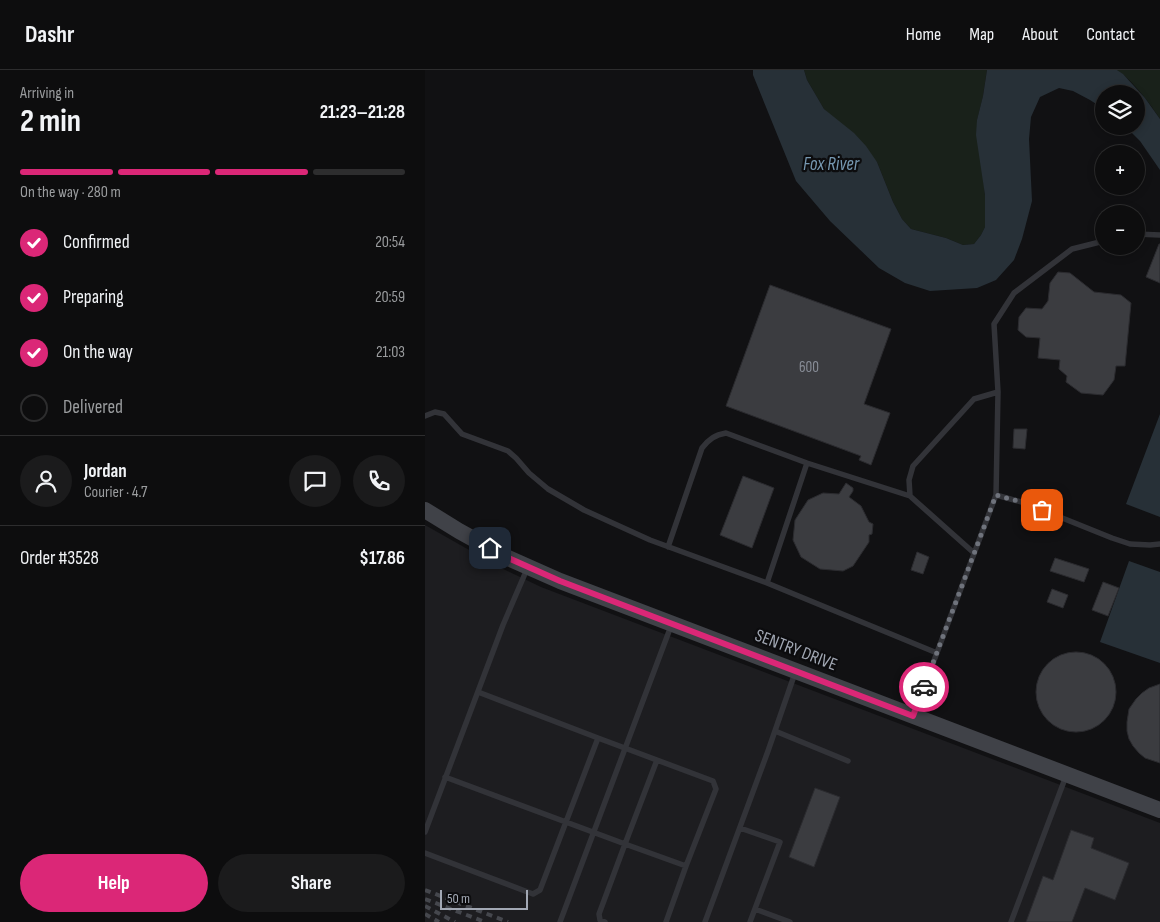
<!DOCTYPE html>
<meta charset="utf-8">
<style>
:root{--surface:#0d0d0e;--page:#1b1b1c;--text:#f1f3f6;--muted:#9a9c9e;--line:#2d2d2e;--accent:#db2777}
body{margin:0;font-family:"Sofia Sans Condensed",sans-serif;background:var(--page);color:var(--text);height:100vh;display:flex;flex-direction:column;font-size:19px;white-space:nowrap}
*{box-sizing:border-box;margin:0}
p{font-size:16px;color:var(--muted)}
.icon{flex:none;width:28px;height:28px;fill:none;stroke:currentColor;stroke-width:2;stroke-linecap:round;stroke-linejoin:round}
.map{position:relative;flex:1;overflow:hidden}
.sheet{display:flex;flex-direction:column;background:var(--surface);width:425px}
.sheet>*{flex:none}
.buttons{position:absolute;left:670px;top:15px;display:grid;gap:10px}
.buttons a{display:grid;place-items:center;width:50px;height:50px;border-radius:50%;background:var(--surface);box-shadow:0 2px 8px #0003,0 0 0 1px var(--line);font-size:25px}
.scale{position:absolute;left:15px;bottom:12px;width:88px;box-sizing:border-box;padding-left:5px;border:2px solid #a2a8b4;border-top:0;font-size:14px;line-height:18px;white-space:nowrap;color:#a2a8b4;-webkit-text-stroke:4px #0c0c0e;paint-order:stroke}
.pin{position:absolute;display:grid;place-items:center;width:42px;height:42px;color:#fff;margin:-21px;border-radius:10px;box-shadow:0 2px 8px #0006}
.courier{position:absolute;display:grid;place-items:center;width:50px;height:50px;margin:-25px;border:4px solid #db2777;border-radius:50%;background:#fff;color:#222;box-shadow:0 1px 6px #0007}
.overview em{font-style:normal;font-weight:700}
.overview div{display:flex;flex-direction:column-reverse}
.overview{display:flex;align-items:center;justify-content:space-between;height:85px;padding:0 20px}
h1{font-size:32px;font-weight:700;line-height:38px}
.bar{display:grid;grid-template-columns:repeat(4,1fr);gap:8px 5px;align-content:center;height:60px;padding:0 20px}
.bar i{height:6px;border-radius:4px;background:var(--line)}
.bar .active{background:var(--accent)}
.bar p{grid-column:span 4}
.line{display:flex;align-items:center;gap:12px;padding:0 20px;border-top:1px solid var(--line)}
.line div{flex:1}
.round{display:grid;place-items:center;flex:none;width:52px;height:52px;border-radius:26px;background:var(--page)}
ol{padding:0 20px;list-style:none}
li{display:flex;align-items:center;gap:15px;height:55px}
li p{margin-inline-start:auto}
li .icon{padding:5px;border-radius:50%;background:var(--accent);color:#fff;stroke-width:4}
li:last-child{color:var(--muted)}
li i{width:28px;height:28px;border:2px solid var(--line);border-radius:50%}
.cta{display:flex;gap:10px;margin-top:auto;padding:10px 20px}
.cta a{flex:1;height:58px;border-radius:30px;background:var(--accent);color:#fff;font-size:20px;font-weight:700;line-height:58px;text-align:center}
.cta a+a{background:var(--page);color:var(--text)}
header{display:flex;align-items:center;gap:30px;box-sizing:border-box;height:70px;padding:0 25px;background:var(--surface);border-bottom:1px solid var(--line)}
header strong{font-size:24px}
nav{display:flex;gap:28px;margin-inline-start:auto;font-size:18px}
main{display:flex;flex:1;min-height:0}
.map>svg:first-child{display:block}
</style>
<header>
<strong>Dashr</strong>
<nav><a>Home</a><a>Map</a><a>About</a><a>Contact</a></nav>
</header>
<main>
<section class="sheet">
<div class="overview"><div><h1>2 min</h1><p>Arriving in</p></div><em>21:23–21:28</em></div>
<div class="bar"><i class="active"></i><i class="active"></i><i class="active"></i><i></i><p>On the way · 280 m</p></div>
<ol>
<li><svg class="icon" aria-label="check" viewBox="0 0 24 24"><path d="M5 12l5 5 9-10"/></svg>Confirmed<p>20:54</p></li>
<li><svg class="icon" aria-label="check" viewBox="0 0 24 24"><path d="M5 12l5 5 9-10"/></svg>Preparing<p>20:59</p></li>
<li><svg class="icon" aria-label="check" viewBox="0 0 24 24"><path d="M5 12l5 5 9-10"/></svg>On the way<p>21:03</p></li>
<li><i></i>Delivered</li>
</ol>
<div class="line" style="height:90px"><a class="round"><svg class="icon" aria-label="person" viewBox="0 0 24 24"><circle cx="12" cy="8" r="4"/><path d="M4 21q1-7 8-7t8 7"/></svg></a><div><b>Jordan</b><p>Courier · 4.7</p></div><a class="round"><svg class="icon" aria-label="chat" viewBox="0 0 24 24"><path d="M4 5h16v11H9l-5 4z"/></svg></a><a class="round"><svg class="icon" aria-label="phone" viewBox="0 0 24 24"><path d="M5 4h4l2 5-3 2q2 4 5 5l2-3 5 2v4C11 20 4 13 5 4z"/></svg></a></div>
<div class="line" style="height:65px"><div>Order #3528</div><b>$17.86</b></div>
<div class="cta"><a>Help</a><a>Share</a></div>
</section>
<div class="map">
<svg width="735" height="852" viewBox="0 0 735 852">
<rect width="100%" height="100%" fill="#111113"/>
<path fill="#1d1d20" d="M0 455 76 498 116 517 735 753V852H0Z"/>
<path fill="#19211a" d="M379 0H562L558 26 552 50 560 125V157L556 165 549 174 538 175 521 168 486 159 477 149 468 132 452 92 399 39 382 10Z
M692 0H735V49C723 31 710 13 692 0Z"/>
<path fill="#273037" d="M328 0H379L382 10 399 39 429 63 441 76 452 92 468 132 477 149 486 159 521 168 538 175 549 174 556 165 560 157V125L551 65 552 50 558 26 562 0H692L698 4 720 28 735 49V100L715 71 700 56H711V24H679V39L665 30 648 21 634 18 615 27 606 47 604 69 607 131 597 169 589 190 571 210 552 218 505 221 480 213 454 198 405 151 371 111 328 5Z
M735 344V447L701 434Z
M704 491 735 502V593L675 572Z"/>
<path fill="#3b3c40" stroke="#2b2b2f" d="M734 174H735V213L721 207Z
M633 202 645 203 669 222 696 225 706 233 700 296H691L689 310 678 325 656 323 641 312 642 306 634 299 635 290 613 288 615 268 601 267 593 260 594 247 601 238 617 239 623 231 625 213Z
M345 215 466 259 439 334 465 343 446 395 434 390 436 386 301 336Z
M589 359H602L600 379 588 378Z
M318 406 349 418 327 478 295 465Z
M421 413 428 418V421L424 427 436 436 444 452 448 454 447 464 444 465V472L428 496 418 501 395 499 376 487 368 470 370 450 383 430 398 423 414 424Z
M492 482 504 487 498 504 486 500Z
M630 488 664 499 659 512 625 501Z
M678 512 694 518 683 546 667 540Z
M627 519 643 525 638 538 622 532Z
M611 622a40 40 0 1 1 80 0a40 40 0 1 1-80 0Z
M735 614V693L720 688 714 683 708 676 704 669 702 661V652L704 639 711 629 717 623 724 618Z
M390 718 415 727 389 797 364 787Z
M646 760 669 768 666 778 704 793 690 830 660 818 647 852H601L618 806 628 810Z"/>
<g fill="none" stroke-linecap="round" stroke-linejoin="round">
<path stroke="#323338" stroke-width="5.5" d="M711 164 735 165
M0 346 10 342 19 344 37 364 83 381 91 388 104 403 123 419 159 440 225 470 342 513 512 583
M571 425 573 322 569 254 589 223 647 179 679 171
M243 477 277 378C284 369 290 365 301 363L382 393 485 426
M549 483 485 426 484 410 488 396 549 329 573 322
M342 513 382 393
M53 622 173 668
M489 644 571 425 600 433 687 468 705 474 725 475 735 474
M350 661 423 691
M232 690 200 774 261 796
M20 707 200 774 174 844 175 850 180 852
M315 758 355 772 325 852
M0 762 78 555 102 499
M0 783 108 824 115 820 173 668 288 711 291 719 261 796 241 852
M330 839 365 852
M135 852 246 556
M280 852 343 681 370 603
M586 852 641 706"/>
<path stroke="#404248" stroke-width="16" d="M0 440 34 461 81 487 135 511 735 740"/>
<path stroke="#45474d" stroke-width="4" stroke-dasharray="6 5" stroke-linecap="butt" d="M0 820 83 852
M0 829 60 852
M0 836 30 852
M0 844 14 852"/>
</g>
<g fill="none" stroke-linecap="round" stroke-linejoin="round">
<path stroke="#6f737c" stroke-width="5" stroke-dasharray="0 9" d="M499 617 571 425 600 433 617 440"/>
<path stroke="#db2777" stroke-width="6" d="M65 478 81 487 135 511 488 646 499 617"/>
</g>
<g text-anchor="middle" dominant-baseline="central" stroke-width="4.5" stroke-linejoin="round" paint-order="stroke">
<g font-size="15" fill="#888d97">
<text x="384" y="297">600</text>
</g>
<g font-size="18" fill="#a2a8b4" stroke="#0c0c0e">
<text transform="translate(371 580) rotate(21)">SENTRY DRIVE</text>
</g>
<g font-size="19" font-style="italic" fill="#7698b1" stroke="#0c0c0e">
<text x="406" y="94">Fox River</text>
</g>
</g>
</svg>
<div class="buttons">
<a><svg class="icon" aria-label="layers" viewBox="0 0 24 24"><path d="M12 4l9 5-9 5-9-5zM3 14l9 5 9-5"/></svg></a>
<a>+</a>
<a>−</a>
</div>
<div class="scale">50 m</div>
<div class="pin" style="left:617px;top:440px;background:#ea580c"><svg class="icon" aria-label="bag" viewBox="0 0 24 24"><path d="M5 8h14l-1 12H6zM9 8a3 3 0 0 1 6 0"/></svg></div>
<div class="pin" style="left:65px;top:478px;background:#1f2937"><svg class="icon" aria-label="home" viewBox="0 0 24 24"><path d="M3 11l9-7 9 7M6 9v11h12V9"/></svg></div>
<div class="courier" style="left:499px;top:617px"><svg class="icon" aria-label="car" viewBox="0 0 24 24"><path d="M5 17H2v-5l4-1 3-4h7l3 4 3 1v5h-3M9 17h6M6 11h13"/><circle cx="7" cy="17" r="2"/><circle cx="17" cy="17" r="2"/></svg></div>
</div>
</main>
